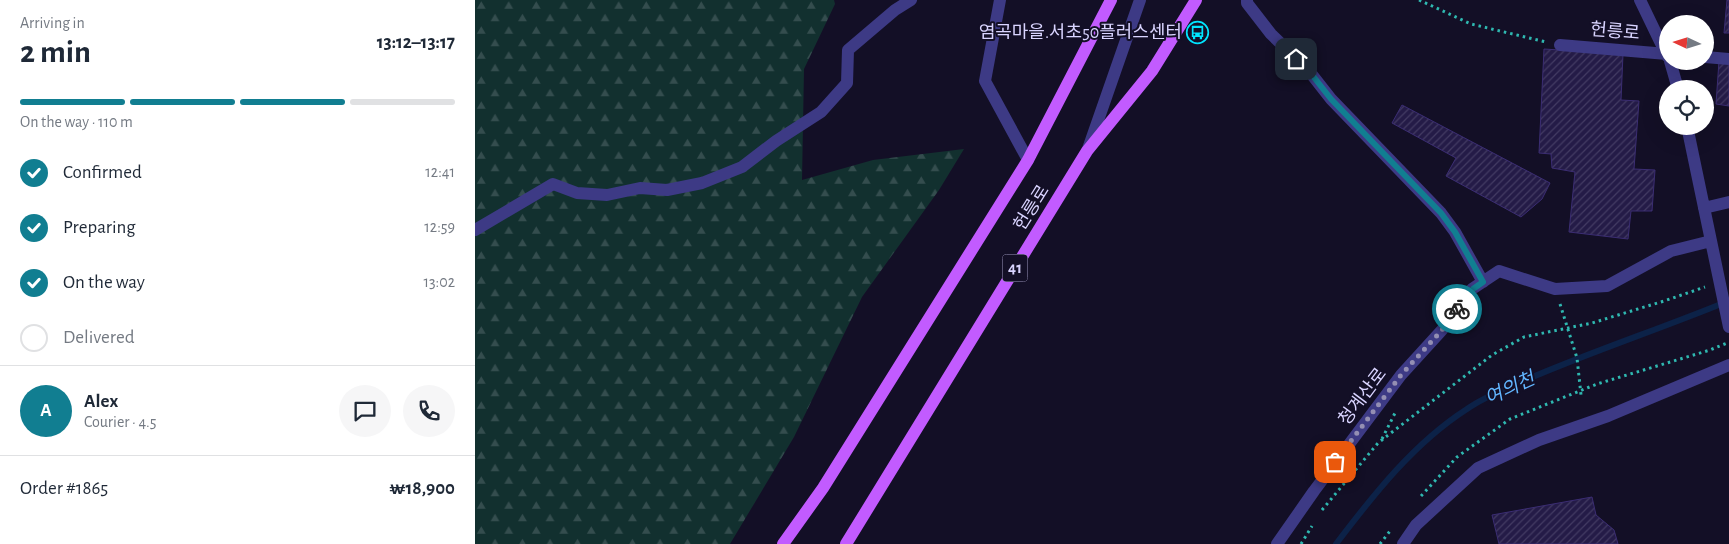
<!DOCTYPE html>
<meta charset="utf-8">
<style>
:root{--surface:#fff;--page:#f6f6f7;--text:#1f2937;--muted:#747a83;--line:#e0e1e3;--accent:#117e91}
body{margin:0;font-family:"Alegreya Sans","Noto Sans KR",sans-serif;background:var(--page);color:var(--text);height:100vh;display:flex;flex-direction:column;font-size:19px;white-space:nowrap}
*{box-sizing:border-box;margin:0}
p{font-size:16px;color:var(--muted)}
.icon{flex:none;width:28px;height:28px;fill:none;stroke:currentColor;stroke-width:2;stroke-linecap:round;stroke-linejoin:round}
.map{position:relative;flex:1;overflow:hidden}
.details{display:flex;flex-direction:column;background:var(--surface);width:475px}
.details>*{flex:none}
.needle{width:32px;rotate:274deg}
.buttons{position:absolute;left:1184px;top:15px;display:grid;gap:10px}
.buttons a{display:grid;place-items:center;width:55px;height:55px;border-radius:50%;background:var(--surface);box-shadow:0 5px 20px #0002;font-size:25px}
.pin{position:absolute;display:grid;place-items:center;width:42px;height:42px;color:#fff;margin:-21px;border-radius:10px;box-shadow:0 2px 8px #0006}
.courier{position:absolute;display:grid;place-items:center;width:50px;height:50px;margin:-25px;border:4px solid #117e91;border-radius:50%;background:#fff;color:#222;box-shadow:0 1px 6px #0007}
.headline em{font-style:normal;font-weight:700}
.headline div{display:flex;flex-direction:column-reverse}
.headline{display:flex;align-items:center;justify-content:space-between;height:85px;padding:0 20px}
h1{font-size:32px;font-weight:700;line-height:38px}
.bar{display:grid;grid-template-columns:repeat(4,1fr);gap:8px 5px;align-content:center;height:60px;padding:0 20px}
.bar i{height:6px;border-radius:4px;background:var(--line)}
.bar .current{background:var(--accent)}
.bar p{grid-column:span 4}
.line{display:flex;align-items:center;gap:12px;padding:0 20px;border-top:1px solid var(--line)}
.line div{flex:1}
.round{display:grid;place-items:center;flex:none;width:52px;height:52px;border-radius:26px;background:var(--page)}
ol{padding:0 20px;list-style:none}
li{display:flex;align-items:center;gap:15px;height:55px}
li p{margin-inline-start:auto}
li .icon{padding:5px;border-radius:50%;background:var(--accent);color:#fff;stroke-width:4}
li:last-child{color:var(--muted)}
li i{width:28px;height:28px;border:2px solid var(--line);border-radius:50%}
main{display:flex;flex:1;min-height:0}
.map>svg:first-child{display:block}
</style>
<main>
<section class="details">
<div class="headline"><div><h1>2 min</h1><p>Arriving in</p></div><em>13:12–13:17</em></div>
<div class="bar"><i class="current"></i><i class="current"></i><i class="current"></i><i></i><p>On the way · 110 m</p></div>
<ol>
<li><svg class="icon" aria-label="check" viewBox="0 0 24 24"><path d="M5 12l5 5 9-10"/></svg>Confirmed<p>12:41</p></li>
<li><svg class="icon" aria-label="check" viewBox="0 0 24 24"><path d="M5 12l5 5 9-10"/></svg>Preparing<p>12:59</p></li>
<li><svg class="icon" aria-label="check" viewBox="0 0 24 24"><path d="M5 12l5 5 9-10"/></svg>On the way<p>13:02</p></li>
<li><i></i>Delivered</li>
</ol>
<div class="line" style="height:90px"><b class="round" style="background:var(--accent);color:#fff">A</b><div><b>Alex</b><p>Courier · 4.5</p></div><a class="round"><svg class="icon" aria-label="chat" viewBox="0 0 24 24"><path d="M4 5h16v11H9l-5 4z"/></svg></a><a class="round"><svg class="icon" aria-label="phone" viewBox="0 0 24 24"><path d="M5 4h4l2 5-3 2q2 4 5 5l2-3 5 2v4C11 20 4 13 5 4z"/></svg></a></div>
<div class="line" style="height:65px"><div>Order #1865</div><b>₩18,900</b></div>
</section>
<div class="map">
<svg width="1254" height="544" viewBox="0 0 1254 544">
<defs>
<pattern id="forest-firs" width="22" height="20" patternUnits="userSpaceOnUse" patternTransform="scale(1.25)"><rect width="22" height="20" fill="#12302f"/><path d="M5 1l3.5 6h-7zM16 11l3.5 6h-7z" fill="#344d4e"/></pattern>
<pattern id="building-hatch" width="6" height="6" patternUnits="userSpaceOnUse" patternTransform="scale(1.25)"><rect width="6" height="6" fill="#241b47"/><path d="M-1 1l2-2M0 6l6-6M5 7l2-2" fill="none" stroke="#433b63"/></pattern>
</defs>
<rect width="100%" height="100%" fill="#130f26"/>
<path fill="url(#forest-firs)" d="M0 0H359L360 4 329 69 327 180 398 160 489 149 464 190 387 297 319 437 255 544H0Z"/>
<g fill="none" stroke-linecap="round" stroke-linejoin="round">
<path stroke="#0c2248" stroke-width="6" d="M861 544C899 494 939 443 992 409 1010 396 1033 388 1053 379 1118 351 1185 329 1251 302"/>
</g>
<path fill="url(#building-hatch)" stroke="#3b2d73" d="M1252 0H1254V33H1249Z
M1069 49 1148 54 1146 100 1164 101 1159 169 1180 170 1177 211H1156L1153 239 1094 232 1100 172 1077 168 1076 154 1064 153Z
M1244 61 1254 62V106L1241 104Z
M927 105 1075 183 1067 199 1046 217 971 176 981 158 917 123Z
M1117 497 1121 515 1139 530 1143 544H1024L1017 515Z"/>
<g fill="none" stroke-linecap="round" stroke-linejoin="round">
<path stroke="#2fb8b0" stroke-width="3" stroke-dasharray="2.5 4" stroke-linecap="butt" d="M944 0 996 24 1071 42
M1085 304 1102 358 1106 395
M907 439 921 411
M946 496 982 457 1035 419 1122 384 1235 350 1252 343
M847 510 903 443 1017 355 1049 337 1117 323 1189 301 1230 287
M826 544 837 526
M905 544 915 531"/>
<path stroke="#3d3a85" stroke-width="12" d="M525 0 510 81 553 160
M772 0V3L796 34 834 71 856 99 966 213 980 232 1008 282
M1165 0 1192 56
M1085 45 1192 54
M1230 57 1254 59
M1195 61 1203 89
M1212 126 1254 327
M613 149 665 0
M1229 208 1254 202
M0 230 78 184 102 193 132 195 165 188 192 190 227 183 267 167 301 141 346 112 372 83 373 50 420 10 436 0
M802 544 839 491 926 375 967 330 997 289 1024 271 1080 289 1132 286 1196 251 1236 241
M928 544 941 525 1003 468 1064 440 1133 416 1254 365"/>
<path stroke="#c25bff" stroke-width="12" d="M308 544 348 488 553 160 636 0
M371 544 612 151 677 71 721 0"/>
</g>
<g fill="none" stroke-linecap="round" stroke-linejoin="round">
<path stroke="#948fb3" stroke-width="5" stroke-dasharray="0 9" d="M860 462 926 375 967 330 982 309"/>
<path stroke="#117e91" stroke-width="6" d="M821 59 834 71 856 99 966 213 980 232 1008 282 998 289 982 309"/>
</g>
<defs>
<symbol id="bus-ring" viewBox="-11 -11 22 22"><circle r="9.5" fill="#130f26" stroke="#00e5ff" stroke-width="1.5"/><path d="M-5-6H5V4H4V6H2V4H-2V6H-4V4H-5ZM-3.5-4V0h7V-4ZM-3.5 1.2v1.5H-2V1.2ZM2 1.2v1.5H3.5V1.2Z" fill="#00e5ff"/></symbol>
</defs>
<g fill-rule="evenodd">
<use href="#bus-ring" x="710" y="20" width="25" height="25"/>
</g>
<g text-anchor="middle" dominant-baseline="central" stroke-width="4" stroke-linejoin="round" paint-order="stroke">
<rect fill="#130f26" stroke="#9e99be" stroke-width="1" x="527.5" y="254.5" width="25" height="27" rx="4"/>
<g font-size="16" font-weight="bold" fill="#d9d4ff">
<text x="540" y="268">41</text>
</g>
<g font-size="18" fill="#d9d4ff" stroke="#130f26">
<text transform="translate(1140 32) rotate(5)">헌릉로</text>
<text transform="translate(557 208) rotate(-58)">헌릉로</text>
<text transform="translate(888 397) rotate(-53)">청계산로</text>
</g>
<g font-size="18" fill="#d9d4ff" stroke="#130f26" text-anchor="end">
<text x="707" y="33">염곡마을.서초50플러스센터</text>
</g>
<g font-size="19" font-style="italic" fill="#62b6ff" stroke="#130f26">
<text transform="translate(1035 389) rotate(-25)">여의천</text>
</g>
</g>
</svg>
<div class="buttons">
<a><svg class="needle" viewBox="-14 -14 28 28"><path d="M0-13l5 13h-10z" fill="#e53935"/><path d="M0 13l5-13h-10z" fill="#747a83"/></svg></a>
<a><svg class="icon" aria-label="locate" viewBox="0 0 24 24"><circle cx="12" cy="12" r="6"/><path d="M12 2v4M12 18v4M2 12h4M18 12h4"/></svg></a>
</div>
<div class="pin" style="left:860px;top:462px;background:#ea580c"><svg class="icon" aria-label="bag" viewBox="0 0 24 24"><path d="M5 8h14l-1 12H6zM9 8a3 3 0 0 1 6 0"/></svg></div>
<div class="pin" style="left:821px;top:59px;background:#1f2937"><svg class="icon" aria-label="home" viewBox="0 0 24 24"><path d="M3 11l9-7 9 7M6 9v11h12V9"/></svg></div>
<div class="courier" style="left:982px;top:309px"><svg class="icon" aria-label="bike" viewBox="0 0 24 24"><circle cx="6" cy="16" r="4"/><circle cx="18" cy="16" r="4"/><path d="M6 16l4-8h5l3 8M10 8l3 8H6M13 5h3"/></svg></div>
</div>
</main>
